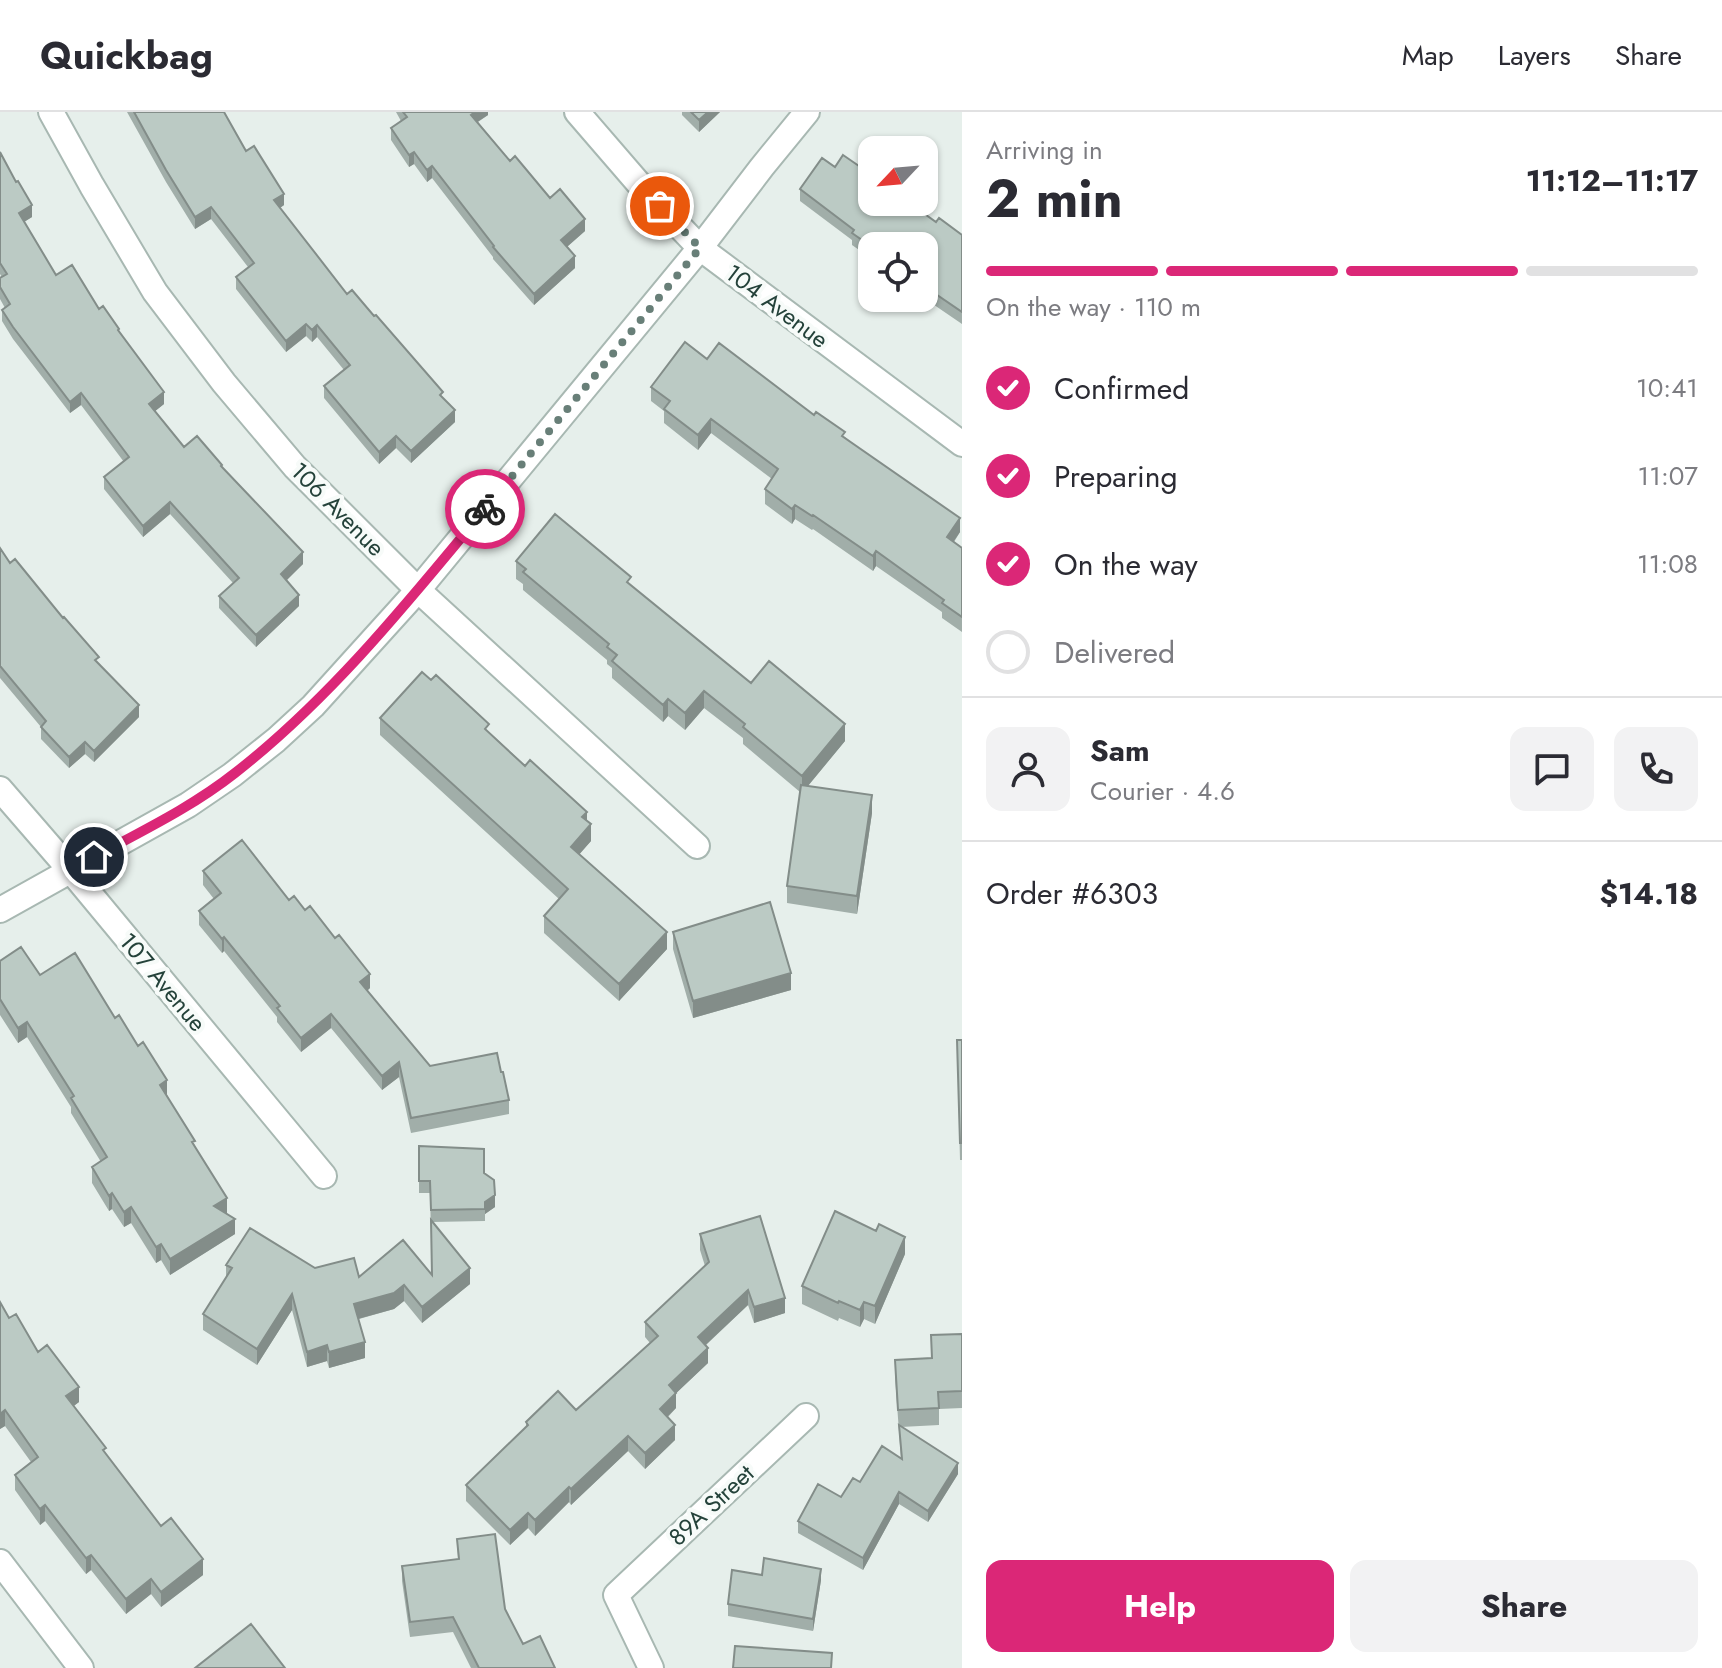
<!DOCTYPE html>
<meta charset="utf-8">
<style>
:root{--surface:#fff;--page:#f2f2f3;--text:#2b2b33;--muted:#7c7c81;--line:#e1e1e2;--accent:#db2777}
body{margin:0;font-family:Jost,sans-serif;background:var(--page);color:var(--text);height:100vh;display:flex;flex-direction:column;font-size:30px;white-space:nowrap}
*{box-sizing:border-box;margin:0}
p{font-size:26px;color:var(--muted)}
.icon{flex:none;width:44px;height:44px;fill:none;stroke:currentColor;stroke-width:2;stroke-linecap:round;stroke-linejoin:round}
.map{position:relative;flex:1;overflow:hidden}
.drawer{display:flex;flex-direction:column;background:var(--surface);width:760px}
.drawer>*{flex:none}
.needle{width:52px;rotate:244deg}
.controls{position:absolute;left:858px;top:24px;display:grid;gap:16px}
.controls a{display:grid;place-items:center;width:80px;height:80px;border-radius:16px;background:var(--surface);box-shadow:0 2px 6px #0004;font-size:40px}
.pin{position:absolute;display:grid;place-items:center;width:68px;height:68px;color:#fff;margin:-34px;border:4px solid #fff;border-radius:50%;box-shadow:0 2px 8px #0007}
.courier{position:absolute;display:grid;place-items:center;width:80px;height:80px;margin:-40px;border:6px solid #db2777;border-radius:50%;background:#fff;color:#222;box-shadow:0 2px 10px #0007}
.summary em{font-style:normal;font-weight:700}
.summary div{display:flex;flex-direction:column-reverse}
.summary{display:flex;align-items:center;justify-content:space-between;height:136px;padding:0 24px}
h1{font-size:52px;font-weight:700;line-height:60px}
.bar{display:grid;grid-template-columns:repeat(4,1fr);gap:12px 8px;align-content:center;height:96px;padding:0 24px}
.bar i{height:10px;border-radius:6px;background:var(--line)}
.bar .on{background:var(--accent)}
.bar p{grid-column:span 4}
.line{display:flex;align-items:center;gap:20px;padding:0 24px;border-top:2px solid var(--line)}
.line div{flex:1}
.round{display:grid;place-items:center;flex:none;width:84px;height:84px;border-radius:16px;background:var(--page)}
ol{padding:0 24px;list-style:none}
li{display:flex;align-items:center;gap:24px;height:88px}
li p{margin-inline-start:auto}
li .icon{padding:8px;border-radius:50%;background:var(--accent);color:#fff;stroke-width:4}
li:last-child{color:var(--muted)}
li i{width:44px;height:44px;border:4px solid var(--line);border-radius:50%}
.cta{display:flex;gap:16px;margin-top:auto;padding:16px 24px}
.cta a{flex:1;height:92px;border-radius:16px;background:var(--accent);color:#fff;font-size:32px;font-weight:700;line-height:92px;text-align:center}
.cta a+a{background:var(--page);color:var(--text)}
header{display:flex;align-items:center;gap:48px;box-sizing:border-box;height:112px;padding:0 40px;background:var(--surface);border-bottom:2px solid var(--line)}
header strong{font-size:38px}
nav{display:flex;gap:44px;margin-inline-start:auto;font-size:28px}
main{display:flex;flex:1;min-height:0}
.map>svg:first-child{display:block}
</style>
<header>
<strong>Quickbag</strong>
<nav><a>Map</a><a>Layers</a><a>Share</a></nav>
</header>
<main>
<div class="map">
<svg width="962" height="1556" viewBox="0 0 962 1556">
<rect width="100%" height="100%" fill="#e6efeb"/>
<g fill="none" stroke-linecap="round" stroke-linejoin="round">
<defs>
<path id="minor" d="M51 0 92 74 155 180 224 271 295 355 418 478 697 734
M577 0 640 73 700 136 962 332
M0 677 71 759 324 1064
M0 798 188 693 232 663 276 628 313 594 418 478 700 136 762 55 807 0
M0 1450 81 1556
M651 1556 616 1483 806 1304"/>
</defs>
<use href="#minor" stroke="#a8b8b2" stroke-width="28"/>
<use href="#minor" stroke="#fff" stroke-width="24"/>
</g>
<path fill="#a1aea9" d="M127 0H224L246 39 284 93 280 96 347 182 443 286 455 310 411 351 396 336 379 352 324 286V274L344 258 317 225 312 230 306 224 286 240 236 177V165L248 155 211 107 195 117 166 70Z
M396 0H488V3L478 10 510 49 585 119 567 135 575 156 534 193 493 147V145L432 66 427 70 414 52 409 55 391 28V16L401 9Z
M682 0H720L699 20 682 3Z
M0 40 32 105 24 110 56 163 99 197 119 220 164 292 155 299 184 335 222 356 303 452 286 468 299 494 256 535 219 496V484L233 471 170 402 143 425 104 377V365L124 350 81 293 70 301 13 227 2 209V198L5 196 0 187V166L2 165 0 162Z
M835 55 962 123V212L924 186V134H872V147L852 133V128L800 89V77Z
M707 247 845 325 960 420 954 430 962 436V520L942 506V500L876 454 873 459 813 417 812 418 795 407 792 412 765 392V377L772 367 711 321 698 338 664 311V299L651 289V275Z
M0 436 10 451 99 552 139 605 94 650 85 642 69 656 41 627V615L0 566Z
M516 449 631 473 751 571 845 629 808 674 872 701 857 802 787 791V774L800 680 743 632V626L704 596 685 618 668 604 663 610 612 566V556L607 552V548L523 478V472L516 467Z
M380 606 489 620 587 710 591 729 579 742 667 837 619 889 544 821V804L559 787 380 623Z
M203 759 289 788 370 876 367 879 430 954 501 960 509 988V1002L411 1021 399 965 382 978 331 916 301 940 277 910V905L224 839 222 841 199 813V799L214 787 203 773Z
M673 820 791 878 693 906 673 837Z
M0 849 40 863 115 906 167 983 195 1034 227 1101 235 1122 170 1163 161 1148 156 1151 131 1111 124 1115 112 1097 109 1099 92 1071V1055L101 1050 71 1001V995L27 925 18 931 0 903Z
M957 928H962V1048H960Z
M419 1034 484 1061 495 1095 485 1102V1109L432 1110 470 1172 422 1211 404 1189 394 1197 359 1207 365 1246 329 1256 327 1249 307 1255 292 1198 257 1253 203 1218V1202L226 1166V1153L315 1156 359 1165 432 1163 430 1081H419Z
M700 1122 785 1201 754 1211 748 1193 706 1233 708 1251 676 1281V1296L668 1305 675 1328 645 1357 628 1339 571 1393 569 1390 535 1424 528 1416 510 1433 466 1389V1373L526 1315V1310L576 1298 650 1231 645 1225V1210L705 1154 700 1138Z
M905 1142 875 1212 864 1207 860 1215 839 1206 838 1209 802 1192V1174Z
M9 1206 79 1290 73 1294 106 1342 161 1414 203 1463 161 1495 151 1482 126 1502 91 1458 86 1462 45 1409 40 1413 15 1378V1363L31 1350 5 1314 0 1317Z
M962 1222V1296L939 1297V1313L901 1315 958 1362 928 1410 899 1392 863 1458 798 1421V1409L841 1385 860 1370 901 1347 895 1265V1248L931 1246V1223Z
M457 1427 505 1497 523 1532 555 1556H471L453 1520 410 1525 402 1469V1454L458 1447Z
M821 1468 813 1519 728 1504V1492Z"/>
<path fill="#838d89" d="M475 0H488V3L471 14V3Z
M708 0H720L699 20V8Z
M414 40V52L409 55V43Z
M432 54V66L427 70V58Z
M284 82V93L274 100V88Z
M32 93V105L19 113V101Z
M211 95V107L195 117V105Z
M585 107V119L561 140V128Z
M575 144V156L534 193V182Z
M306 212V224L286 240V229Z
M317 213V225L312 230V218Z
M164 280V292L149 304V292Z
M81 281V293L70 301V290Z
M455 298V310L411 351V339Z
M711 307V321L698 338V323Z
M396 324V336L379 352V340Z
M170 390V402L143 425V414Z
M795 393V407L792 412V397Z
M960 406V420L947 439V425Z
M876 439V454L873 459V444Z
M303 440V452L281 474V462Z
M299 483V494L256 535V523Z
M704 579V596L685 618V601Z
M668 587V604L663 610V593Z
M139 593V605L94 650V639Z
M845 612V629L802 681V664Z
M85 630V642L69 656V645Z
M872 683V701L857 802V784Z
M587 700V716L591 712V729L571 752V735L582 705Z
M667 820V837L619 889V872Z
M224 825V839L222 841V827Z
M791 861V878L693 906V889Z
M370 862V876L360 885V870Z
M331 902V916L301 940V926Z
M27 910V925L18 931V916Z
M399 950V965L382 978V964Z
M167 968V983L160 988V973Z
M112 1081V1097L109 1099V1084Z
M495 1083V1095L485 1102V1090Z
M227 1086V1101L214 1109V1094Z
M131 1095V1111L124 1115V1100Z
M235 1107V1122L170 1163V1147Z
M905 1125V1142L875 1212V1194Z
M161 1132V1148L156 1151V1135Z
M470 1156V1172L422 1211V1195Z
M404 1173V1189L394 1197 354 1208V1192Z
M748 1178V1193L698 1240V1225Z
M292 1182V1198L257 1253V1237Z
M785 1186V1201L754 1211V1195Z
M864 1190V1207L860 1215V1198Z
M365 1230V1246L329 1256V1240Z
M327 1233V1249L307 1255V1240Z
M708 1236V1251L669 1288V1273Z
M79 1275V1290L66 1300V1284Z
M676 1281V1296L660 1312V1297Z
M5 1298V1314L0 1317V1302Z
M675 1313V1328L645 1357V1341Z
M628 1324V1339L571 1393V1377Z
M958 1351V1362L928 1410V1399Z
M569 1375V1390L535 1424V1408Z
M899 1380V1392L863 1458V1446Z
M45 1393V1409L40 1413V1397Z
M528 1401V1416L510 1433V1418Z
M91 1443V1458L86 1462V1446Z
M203 1447V1463L161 1495V1480Z
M821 1457V1468L813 1519V1507Z
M151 1467V1482L126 1502V1487Z"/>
<path fill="#bbcac4" stroke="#838d89" stroke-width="2" d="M134 0H224L246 39 254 34 284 82 274 88 347 182 352 178 374 204 376 203 443 280 440 283 455 298 411 339 396 324 379 340 324 274 350 253 317 213 312 218 306 212 286 229 236 165 254 151 211 95 195 105 166 58Z
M403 0H475L471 3 510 49 515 44 550 86 560 77 585 107 561 128 575 144 534 182 493 135 494 134 432 54 427 58 414 40 409 43 391 16 407 5Z
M691 0H708L699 8Z
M0 40 16 70 18 69 32 93 19 101 56 163 72 153 99 197 103 194 119 217 118 218 164 280 149 292 184 335 197 324 222 353 221 354 303 440 281 462 299 483 256 523 219 484 239 466 170 390 143 414 104 365 129 345 81 281 70 290 13 215 2 198 10 192 0 175V166L7 162 0 151Z
M843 43 872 63V90H908L936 110 939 106 962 123V200L924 174V134L872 135 852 121 854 118 800 77 822 46 835 55Z
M685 230 707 247 719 231 814 303 816 300 845 320 842 324 960 406 947 425 962 436V505L942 491 944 488 876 439 873 444 813 403 812 404 795 393 792 397 765 377 778 357 711 307 698 323 664 297 670 289 651 275Z
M555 402 631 465 627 470 751 571 769 549 845 612 802 664 743 615 745 612 704 579 685 601 668 587 663 593 612 549 617 543 607 535 609 532 523 460 526 457 516 449Z
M0 436 10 451 15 447 63 506 64 505 99 545 95 548 139 593 94 639 85 630 69 645 41 615 46 609 0 554Z
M422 560 431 568 436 563 489 612 485 617 525 654 530 648 587 700 582 705 591 712 571 735 667 820 619 872 544 804 568 777 380 606Z
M801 673 872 683 857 784 787 774Z
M242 728 289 788 294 784 305 798 310 794 335 826 339 823 370 862 360 870 430 954 497 941 501 960H503L509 988 411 1006 399 950 382 964 331 902 301 926 277 896 280 894 224 825 222 827 199 799 221 781 203 759Z
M770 790 791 861 693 889 673 820Z
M21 835 40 863 75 841 115 906 119 903 138 934 143 930 167 968 160 973 195 1029 192 1030 227 1086 214 1094 235 1107 170 1147 161 1132 156 1135 131 1095 124 1100 112 1081 109 1084 92 1055 107 1045 71 986 74 984 27 910 18 916 0 887V849Z
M957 928H962V1031H960Z
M419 1034 484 1037V1061L494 1068 495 1083 485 1090V1097L431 1098 430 1069H419Z
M835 1099 876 1119 879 1112 905 1125 875 1194 864 1190 860 1198 839 1189 838 1191 802 1174Z
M760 1104 785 1186 754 1195 748 1178 698 1225 708 1236 669 1273 676 1281 660 1297 675 1313 645 1341 628 1324 571 1377 569 1375 535 1408 528 1401 510 1418 466 1373 528 1313 526 1310 558 1279 576 1298 658 1224 645 1210 709 1150 700 1122Z
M431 1108 470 1156 422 1195 404 1173 394 1181 354 1192 365 1230 329 1240 327 1233 307 1240 292 1182 257 1237 203 1202 232 1156 226 1153 250 1116 315 1156 354 1146 359 1165 403 1128 432 1163Z
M0 1190 9 1206 16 1202 38 1240 47 1233 79 1275 66 1284 106 1336 103 1338 161 1414 171 1406 203 1447 161 1480 151 1467 126 1487 91 1443 86 1446 45 1393 40 1397 15 1363 38 1345 5 1298 0 1302Z
M962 1222V1279L938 1280 939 1296 898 1298 895 1248 932 1246 931 1223Z
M899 1313 958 1351 928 1399 899 1380 863 1446 798 1409 818 1372 841 1385 853 1366 860 1370 882 1334 902 1347Z
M495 1422 505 1497 523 1532 540 1524 555 1556H479L453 1505 410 1510 402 1454 459 1447 457 1427Z
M764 1446 821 1457 813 1507 728 1492 732 1458 762 1463Z
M251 1512 285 1556H195Z
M735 1534 832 1541 831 1556H733Z"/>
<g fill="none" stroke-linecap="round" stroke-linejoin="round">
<path stroke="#687f78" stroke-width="8" stroke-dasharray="0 14.4" d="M485 397 700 136 660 94"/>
<path stroke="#db2777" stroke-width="10" d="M94 745C142 719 192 695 235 661 331 586 408 490 485 397"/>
</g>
<g text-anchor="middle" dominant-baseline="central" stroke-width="8" stroke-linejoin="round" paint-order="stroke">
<g font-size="24" fill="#24423a" stroke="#f7fbf9">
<text transform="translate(777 194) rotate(37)">104 Avenue</text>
<text transform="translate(338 397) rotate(45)">106 Avenue</text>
<text transform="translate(163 870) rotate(50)">107 Avenue</text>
<text transform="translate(711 1393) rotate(-43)">89A Street</text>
</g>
</g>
</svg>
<div class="controls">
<a><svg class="needle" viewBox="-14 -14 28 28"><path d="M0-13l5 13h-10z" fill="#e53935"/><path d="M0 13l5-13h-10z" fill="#7c7c81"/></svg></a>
<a><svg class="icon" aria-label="locate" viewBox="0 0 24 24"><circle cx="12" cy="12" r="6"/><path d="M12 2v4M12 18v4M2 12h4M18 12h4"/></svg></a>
</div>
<div class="pin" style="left:660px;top:94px;background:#ea580c"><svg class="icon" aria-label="bag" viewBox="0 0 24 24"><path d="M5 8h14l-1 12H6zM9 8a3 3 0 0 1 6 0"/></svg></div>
<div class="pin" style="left:94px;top:745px;background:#1f2937"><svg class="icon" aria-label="home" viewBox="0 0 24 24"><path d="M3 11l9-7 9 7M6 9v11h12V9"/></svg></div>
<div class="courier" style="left:485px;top:397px"><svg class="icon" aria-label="bike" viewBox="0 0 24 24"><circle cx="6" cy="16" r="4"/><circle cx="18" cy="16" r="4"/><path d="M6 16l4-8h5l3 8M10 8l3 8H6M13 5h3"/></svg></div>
</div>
<section class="drawer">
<div class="summary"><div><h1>2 min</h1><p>Arriving in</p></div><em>11:12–11:17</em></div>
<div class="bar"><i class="on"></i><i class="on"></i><i class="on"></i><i></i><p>On the way · 110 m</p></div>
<ol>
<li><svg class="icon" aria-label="check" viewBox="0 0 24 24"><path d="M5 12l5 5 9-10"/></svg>Confirmed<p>10:41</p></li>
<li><svg class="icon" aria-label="check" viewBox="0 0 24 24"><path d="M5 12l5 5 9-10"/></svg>Preparing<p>11:07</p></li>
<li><svg class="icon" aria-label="check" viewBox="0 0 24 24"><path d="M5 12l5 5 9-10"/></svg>On the way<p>11:08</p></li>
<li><i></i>Delivered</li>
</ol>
<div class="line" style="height:144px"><a class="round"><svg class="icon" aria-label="person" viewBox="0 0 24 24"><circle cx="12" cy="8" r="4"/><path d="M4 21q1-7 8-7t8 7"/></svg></a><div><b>Sam</b><p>Courier · 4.6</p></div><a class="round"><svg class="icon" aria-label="chat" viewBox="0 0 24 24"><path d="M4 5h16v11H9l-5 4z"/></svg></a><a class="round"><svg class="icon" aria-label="phone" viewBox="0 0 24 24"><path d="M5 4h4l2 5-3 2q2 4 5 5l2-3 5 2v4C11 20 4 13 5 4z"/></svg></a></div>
<div class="line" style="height:104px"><div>Order #6303</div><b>$14.18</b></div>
<div class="cta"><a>Help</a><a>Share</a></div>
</section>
</main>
